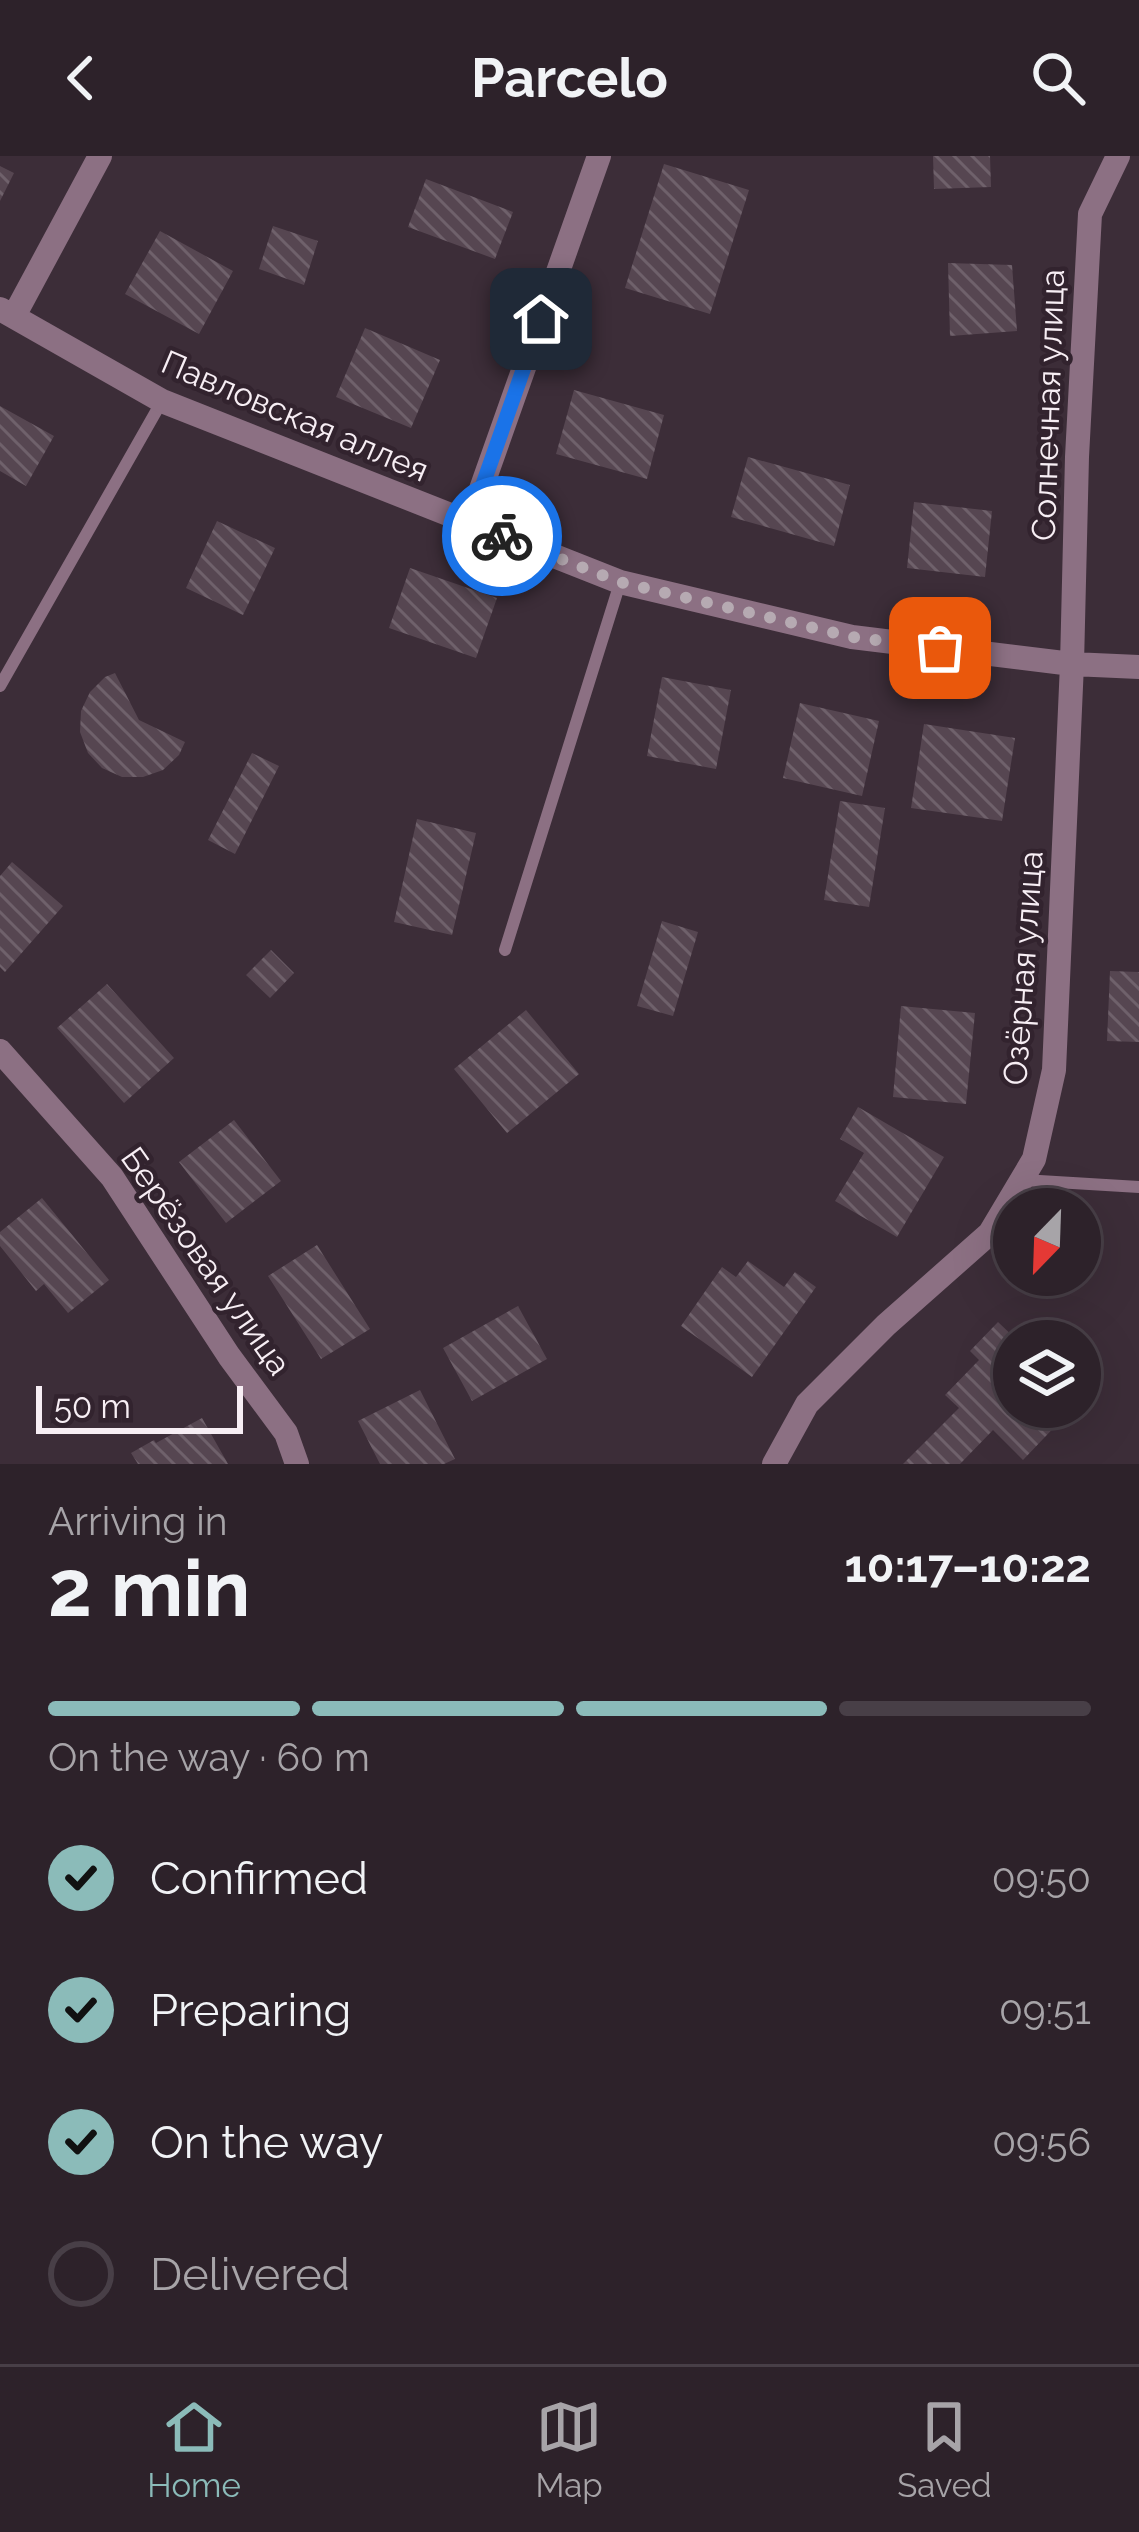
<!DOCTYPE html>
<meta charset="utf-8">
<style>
:root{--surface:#2d222a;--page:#392f36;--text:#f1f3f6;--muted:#a7a4a8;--line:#483f47;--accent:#8bbbb9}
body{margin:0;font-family:Raleway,sans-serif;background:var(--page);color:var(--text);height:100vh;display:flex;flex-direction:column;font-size:45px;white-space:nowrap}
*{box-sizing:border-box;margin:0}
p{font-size:39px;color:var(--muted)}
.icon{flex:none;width:66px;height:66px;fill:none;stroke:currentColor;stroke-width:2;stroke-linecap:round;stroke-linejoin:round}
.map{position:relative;height:1308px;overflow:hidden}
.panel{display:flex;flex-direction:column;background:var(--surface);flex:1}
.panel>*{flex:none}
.needle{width:78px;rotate:203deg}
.fabs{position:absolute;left:993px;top:1032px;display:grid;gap:24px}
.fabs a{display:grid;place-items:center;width:108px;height:108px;border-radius:50%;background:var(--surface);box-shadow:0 12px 48px #0002,0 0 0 3px var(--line);font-size:60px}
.scale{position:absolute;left:36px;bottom:30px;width:207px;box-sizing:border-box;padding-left:12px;border:6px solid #f7eef4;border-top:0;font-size:33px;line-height:42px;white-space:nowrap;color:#f7eef4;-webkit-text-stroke:9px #32232e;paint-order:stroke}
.pin{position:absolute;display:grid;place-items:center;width:102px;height:102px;color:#fff;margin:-51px;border-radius:24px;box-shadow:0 6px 18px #0006}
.courier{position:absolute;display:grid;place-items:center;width:120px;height:120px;margin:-60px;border:9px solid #1a73e8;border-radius:50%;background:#fff;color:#222;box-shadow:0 3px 15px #0007}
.head em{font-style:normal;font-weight:700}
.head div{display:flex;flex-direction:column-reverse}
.head{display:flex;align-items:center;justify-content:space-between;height:204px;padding:0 48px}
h1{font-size:78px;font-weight:700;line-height:90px}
.bar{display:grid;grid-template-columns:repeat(4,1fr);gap:18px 12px;align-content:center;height:144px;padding:0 48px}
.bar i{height:15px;border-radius:9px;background:var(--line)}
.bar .current{background:var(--accent)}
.bar p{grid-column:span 4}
ol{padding:0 48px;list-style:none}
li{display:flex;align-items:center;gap:36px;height:132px}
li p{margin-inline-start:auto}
li .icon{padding:12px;border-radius:50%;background:var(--accent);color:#111;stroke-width:4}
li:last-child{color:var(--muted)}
li i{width:66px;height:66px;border:6px solid var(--line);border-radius:50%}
header{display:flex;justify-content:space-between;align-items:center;height:156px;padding:0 48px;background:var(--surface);font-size:54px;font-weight:700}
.dock{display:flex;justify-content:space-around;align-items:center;height:168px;border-top:3px solid var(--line);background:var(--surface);font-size:33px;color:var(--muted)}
.dock a{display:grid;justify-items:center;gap:6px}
.dock .current{color:var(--accent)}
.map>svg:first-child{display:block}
</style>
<header><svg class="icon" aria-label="back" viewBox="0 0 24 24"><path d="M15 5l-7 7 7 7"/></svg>Parcelo<svg class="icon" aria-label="search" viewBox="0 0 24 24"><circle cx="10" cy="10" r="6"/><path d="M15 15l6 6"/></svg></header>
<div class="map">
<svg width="1139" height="1308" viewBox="0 0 1139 1308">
<defs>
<pattern id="building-back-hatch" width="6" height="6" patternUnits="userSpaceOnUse" patternTransform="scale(3)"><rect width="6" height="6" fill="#564651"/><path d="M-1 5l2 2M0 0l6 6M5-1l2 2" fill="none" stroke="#6f616b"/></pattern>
</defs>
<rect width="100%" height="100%" fill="#3c2d38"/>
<path fill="url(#building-back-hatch)" d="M933 0H990L991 31 934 33Z
M664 8 749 34 710 158 625 132Z
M0 10 14 17 0 45Z
M426 23 513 56 495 103 408 71Z
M273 70 318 85 304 129 259 113Z
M160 75 233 115 199 178 125 138Z
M948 107 1012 109 1017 175 950 180Z
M365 172 440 204 411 272 336 241Z
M574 234 664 259 647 323 556 298Z
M0 250 54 280 26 330 0 315Z
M748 301 850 329 834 390 731 361Z
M914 346 992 355 985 421 907 412Z
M217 365 275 392 243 459 186 432Z
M410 412 497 442 476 502 389 472Z
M115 517 139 564 185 586 179 599 163 614 143 621H122L102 612 88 597 80 576 81 555 90 536 105 521Z
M662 521 731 534 716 613 647 600Z
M800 547 879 565 862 640 783 622Z
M924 568 1015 582 1002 665 911 652Z
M252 597 279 610 235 698 208 684Z
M840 645 885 652 869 751 824 744Z
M417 663 476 677 452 779 394 766Z
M12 706 63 750 5 816 0 811V720Z
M662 765 698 776 673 860 637 850Z
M271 794 294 817 270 842 246 819Z
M1110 815 1139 816V886L1107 885Z
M107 828 174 902 124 947 57 872Z
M901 850 975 857 966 948 893 941Z
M526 854 579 918 507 977 454 913Z
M858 951 944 1001 897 1081 835 1045 864 997 840 983Z
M234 964 281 1025 226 1067 179 1006Z
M42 1042 109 1124 68 1157 44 1128 36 1135 0 1090V1076Z
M317 1089 370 1173 321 1203 268 1120Z
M748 1105 784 1131 795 1116 816 1131 752 1221 681 1170 722 1111 736 1121Z
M518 1150 547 1203 472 1245 443 1192Z
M998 1166 1018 1185H1014V1251H1055L1065 1260 1023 1304 993 1274 960 1308H903L959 1252 945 1239 979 1204 970 1195Z
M420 1234 455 1303 444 1308H380L358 1265Z
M202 1262 228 1308H138L131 1297 154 1284 156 1287Z"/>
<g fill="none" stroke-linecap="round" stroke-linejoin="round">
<path stroke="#8c7083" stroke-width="12" d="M0 530 162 245
M505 794 620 427
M1023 1024 1139 1031"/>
<path stroke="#8c7083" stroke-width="24" d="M0 153 162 245 620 426 852 481 1072 508 1139 511
M14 160 100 0
M469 367 599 0
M0 895 112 1021 229 1200 286 1277 297 1308
M774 1308 807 1248 886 1169 990 1077 1034 1003 1054 914 1072 508 1077 301 1090 58 1118 0"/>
</g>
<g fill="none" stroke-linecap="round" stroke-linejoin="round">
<path stroke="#b6aab2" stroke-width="12" stroke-dasharray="0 21.6" d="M502 380 620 426 852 481 940 492"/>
<path stroke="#1a73e8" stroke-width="15" d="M502 380 469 368 541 163"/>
</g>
<g text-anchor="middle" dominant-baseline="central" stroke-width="9" stroke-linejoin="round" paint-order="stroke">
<g font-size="33" fill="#f7eef4" stroke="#32232e">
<text transform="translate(1048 249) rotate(-88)">Солнечная улица</text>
<text transform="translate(295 260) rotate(23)">Павловская аллея</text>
<text transform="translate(1023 812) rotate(-86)">Озёрная улица</text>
<text transform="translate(206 1105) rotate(55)">Берёзовая улица</text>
</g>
</g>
</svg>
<div class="fabs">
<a><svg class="needle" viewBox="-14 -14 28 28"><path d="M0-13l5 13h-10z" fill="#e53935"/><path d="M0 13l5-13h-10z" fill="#a7a4a8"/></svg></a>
<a><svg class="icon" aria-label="layers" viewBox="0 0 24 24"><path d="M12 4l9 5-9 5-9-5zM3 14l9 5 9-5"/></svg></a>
</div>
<div class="scale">50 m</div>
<div class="pin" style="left:940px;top:492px;background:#ea580c"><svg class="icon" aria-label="bag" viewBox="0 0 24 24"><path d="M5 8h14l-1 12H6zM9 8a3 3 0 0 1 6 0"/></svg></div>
<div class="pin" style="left:541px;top:163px;background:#1f2937"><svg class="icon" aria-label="home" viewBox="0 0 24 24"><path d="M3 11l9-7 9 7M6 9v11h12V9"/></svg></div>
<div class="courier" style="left:502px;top:380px"><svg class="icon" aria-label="bike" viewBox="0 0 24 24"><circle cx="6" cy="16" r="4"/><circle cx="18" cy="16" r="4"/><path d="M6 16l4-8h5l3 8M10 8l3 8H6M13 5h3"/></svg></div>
</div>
<section class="panel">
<div class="head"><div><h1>2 min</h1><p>Arriving in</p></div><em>10:17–10:22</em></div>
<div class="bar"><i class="current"></i><i class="current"></i><i class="current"></i><i></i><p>On the way · 60 m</p></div>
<ol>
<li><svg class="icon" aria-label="check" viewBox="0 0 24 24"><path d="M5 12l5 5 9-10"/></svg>Confirmed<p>09:50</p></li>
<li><svg class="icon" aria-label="check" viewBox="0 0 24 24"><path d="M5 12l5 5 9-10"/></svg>Preparing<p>09:51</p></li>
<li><svg class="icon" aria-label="check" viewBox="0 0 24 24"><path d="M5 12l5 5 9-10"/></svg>On the way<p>09:56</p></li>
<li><i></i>Delivered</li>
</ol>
</section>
<nav class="dock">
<a class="current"><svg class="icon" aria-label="home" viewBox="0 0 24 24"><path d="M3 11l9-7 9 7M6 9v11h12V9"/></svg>Home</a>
<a><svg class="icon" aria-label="map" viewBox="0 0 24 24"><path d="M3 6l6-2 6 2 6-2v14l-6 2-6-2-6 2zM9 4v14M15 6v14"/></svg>Map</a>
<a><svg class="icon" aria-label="saved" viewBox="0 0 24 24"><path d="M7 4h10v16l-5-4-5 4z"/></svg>Saved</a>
</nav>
